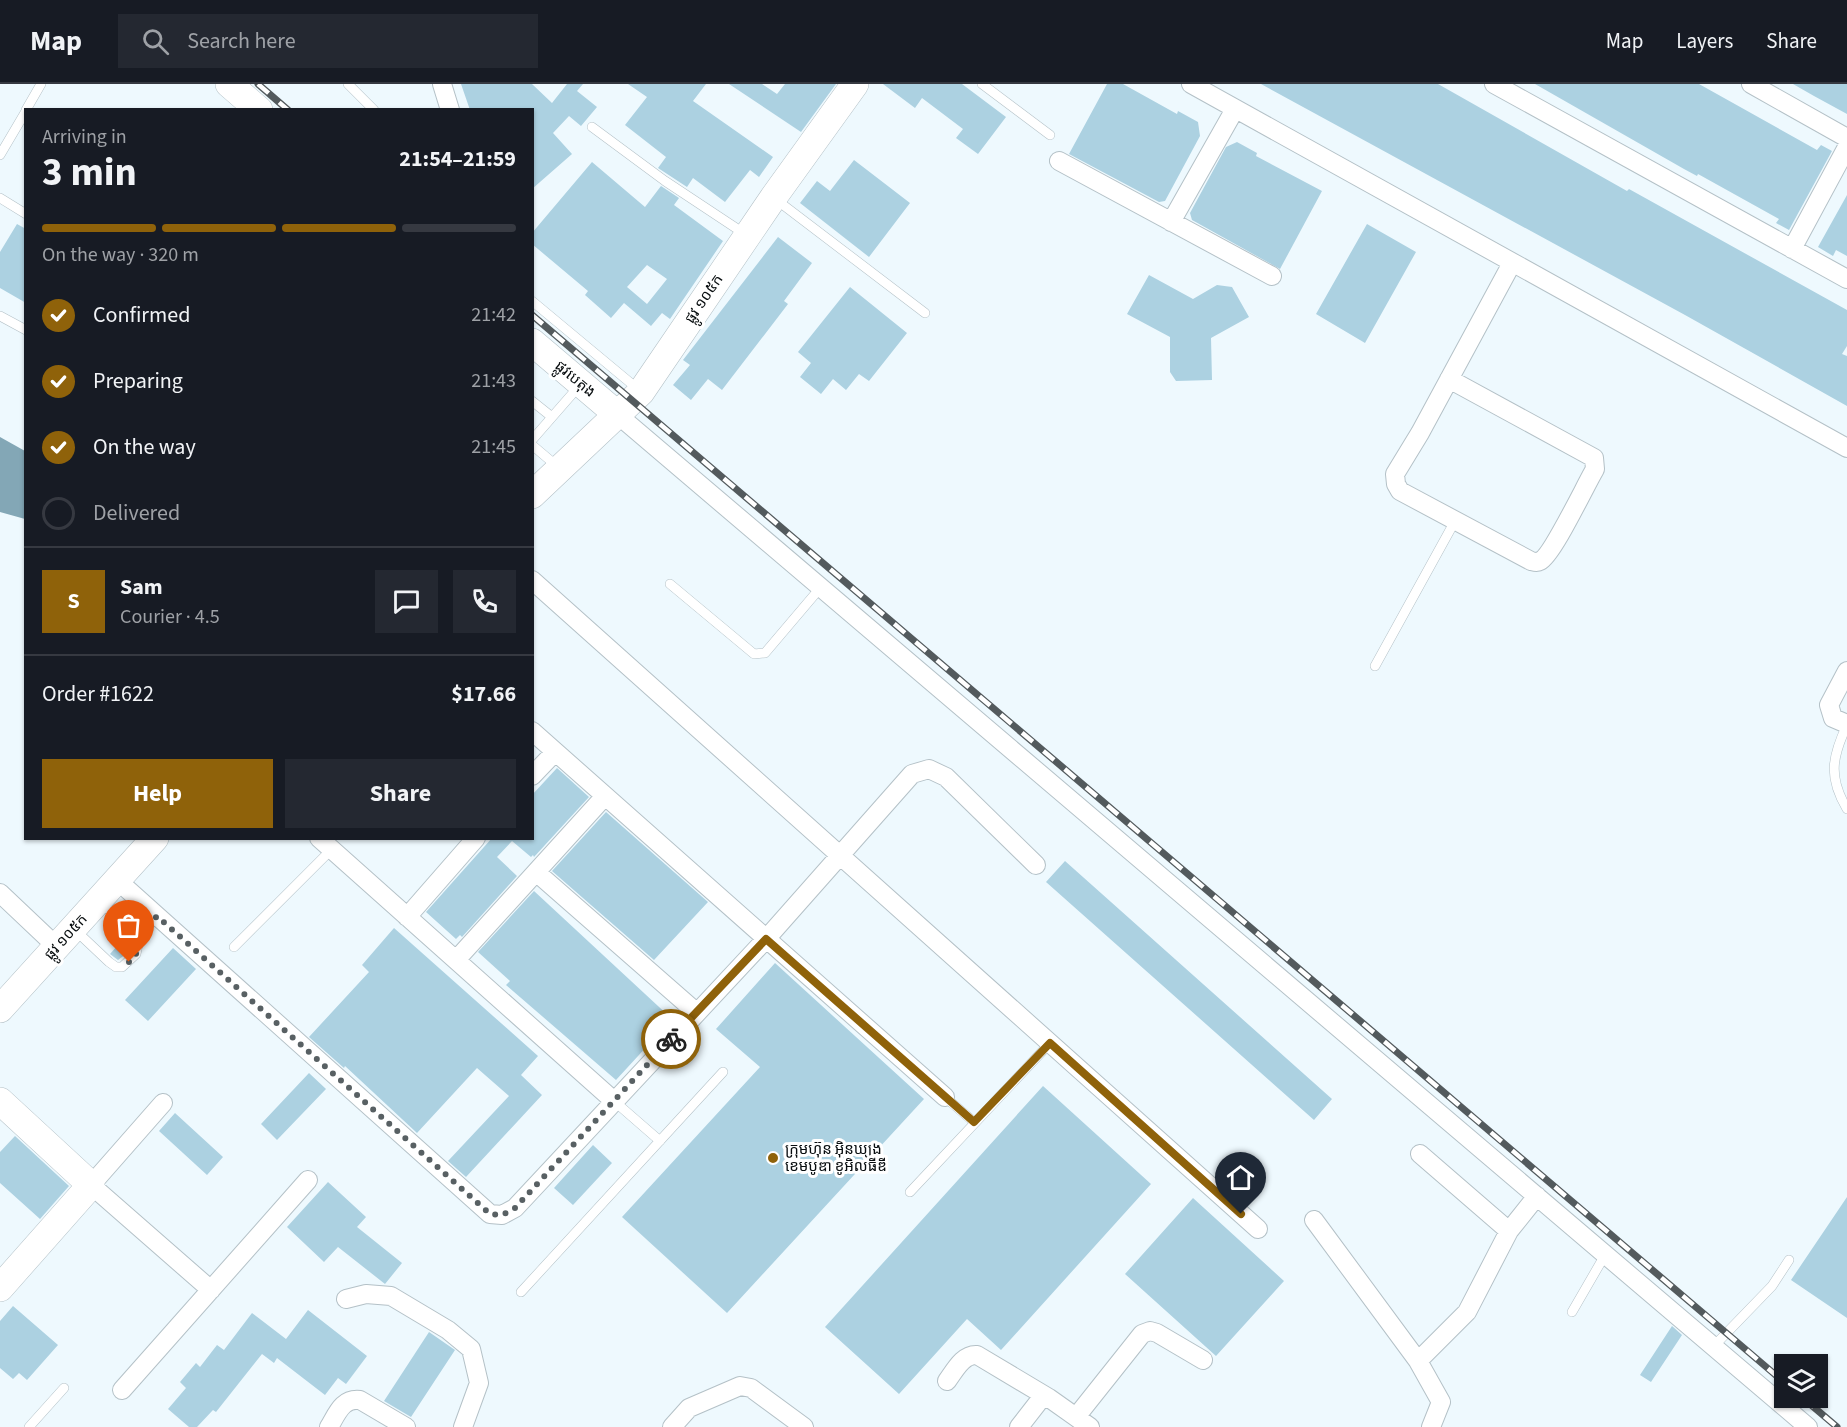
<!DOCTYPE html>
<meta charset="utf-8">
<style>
:root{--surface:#171b24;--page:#242831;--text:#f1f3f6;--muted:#9ea1a6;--line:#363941;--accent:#8f620a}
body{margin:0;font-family:"Source Sans 3","Noto Sans Khmer",sans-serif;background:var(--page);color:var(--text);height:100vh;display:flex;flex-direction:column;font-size:22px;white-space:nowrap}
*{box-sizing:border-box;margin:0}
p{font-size:20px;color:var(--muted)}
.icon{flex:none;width:33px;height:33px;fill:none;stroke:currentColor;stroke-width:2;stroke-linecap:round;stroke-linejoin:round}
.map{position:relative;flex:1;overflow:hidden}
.drawer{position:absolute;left:24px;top:24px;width:510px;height:732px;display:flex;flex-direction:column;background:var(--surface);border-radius:0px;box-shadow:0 2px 4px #0004}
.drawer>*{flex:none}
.fabs{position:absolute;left:1774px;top:1270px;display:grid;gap:12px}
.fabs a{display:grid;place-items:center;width:54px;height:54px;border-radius:0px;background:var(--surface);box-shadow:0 2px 4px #0004;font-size:30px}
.pin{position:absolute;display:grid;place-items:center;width:51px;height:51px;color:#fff;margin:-62px -26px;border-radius:50% 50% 50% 0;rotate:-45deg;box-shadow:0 0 6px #0007}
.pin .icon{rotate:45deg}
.courier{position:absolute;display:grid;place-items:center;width:60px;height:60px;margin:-30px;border:4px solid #8f620a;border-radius:50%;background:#fff;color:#222;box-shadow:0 2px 8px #0007}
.headline em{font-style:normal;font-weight:700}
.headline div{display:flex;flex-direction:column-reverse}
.headline{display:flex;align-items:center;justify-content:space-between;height:102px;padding:0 18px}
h1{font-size:39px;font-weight:700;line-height:45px}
.bar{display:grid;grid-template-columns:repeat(4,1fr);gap:9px 6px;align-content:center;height:72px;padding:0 18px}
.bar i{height:8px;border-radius:4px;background:var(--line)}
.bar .current{background:var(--accent)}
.bar p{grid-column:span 4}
.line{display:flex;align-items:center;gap:15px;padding:0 18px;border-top:2px solid var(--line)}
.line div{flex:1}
.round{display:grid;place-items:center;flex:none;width:63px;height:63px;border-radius:0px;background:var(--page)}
ol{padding:0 18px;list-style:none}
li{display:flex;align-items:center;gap:18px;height:66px}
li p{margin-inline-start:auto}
li .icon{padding:6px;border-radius:50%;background:var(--accent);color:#fff;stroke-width:4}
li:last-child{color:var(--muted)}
li i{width:33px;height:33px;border:3px solid var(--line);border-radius:50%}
.button{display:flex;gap:12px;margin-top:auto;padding:12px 18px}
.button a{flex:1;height:69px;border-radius:0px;background:var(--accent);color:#fff;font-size:24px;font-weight:700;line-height:69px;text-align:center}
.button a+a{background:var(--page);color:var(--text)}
header{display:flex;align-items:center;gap:36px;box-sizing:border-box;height:84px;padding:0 30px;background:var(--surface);border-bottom:2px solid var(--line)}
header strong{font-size:28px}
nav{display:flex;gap:33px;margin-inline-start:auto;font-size:21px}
.search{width:420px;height:54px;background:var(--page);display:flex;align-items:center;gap:15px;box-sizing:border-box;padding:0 21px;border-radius:0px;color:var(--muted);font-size:22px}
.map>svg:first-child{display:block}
</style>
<header>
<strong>Map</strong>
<div class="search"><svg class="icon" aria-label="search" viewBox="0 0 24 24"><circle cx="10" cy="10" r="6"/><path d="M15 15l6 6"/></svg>Search here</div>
<nav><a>Map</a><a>Layers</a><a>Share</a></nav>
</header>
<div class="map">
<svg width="1847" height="1343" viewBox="0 0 1847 1343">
<rect width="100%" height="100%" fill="#eef9fe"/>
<path fill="#83a7b6" d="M0 353 25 367V435L0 428Z"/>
<path fill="#acd1e1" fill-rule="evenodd" d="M461 0H532L552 19 567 0H583L577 7 597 23 581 42 569 32 553 49 572 70 532 105V26H470Z
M628 0H706L693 17 773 73 759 93 750 86 725 118 693 94 687 103 658 84 666 73 625 41 647 13Z
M729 0H762L777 10 785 0H836L801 48Z
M883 0H962L1006 33 978 70 956 54 963 45 922 14 915 24Z
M1107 0H1123L1177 30 1178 27 1198 38 1200 52 1165 117 1159 118 1069 70Z
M1261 0H1438L1627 107 1629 105 1847 226V262L1842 270 1847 272V322L1685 231Z
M1535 0H1699L1817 66 1821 61 1832 67 1789 146 1776 139 1779 135 1698 90 1697 92 1684 85Z
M1793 0H1847V30L1814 12Z
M1237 58 1257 69 1256 72 1322 107 1280 185 1192 136 1190 129 1226 63Z
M854 76 910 119 869 173 800 119 817 97 830 107Z
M592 78 645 123 661 102 679 114 674 121 723 157 670 235 662 229 651 242 624 219 611 234 585 211 588 207 532 160V149ZM647 181 667 195 647 220 627 203Z
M1847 111V172L1836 166 1833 172 1818 163Z
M17 140 26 145V219L0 204V168Z
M1367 140 1416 168 1365 259 1316 230Z
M778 153 812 179 784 217 788 220 722 306 708 295 691 316 673 301 690 281 683 276Z
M1149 191 1193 215 1217 201 1232 203 1249 233 1211 254 1212 296 1176 297 1170 288V253L1127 230Z
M850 203 907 249 869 297 859 290 846 306 833 295 821 310 800 293 811 279 798 268Z
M557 684 589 713 534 773 533 771 531 773 512 757 497 773 517 792 462 853 460 851 456 855 426 828 492 754H532V711Z
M606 728 708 818 654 876 552 787Z
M1065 777 1332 1015 1314 1036 1046 798Z
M534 807 672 935 616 996 506 901 510 897 478 868Z
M394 844 538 972 521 991 542 1011 466 1093 448 1077 509 1012 477 984 417 1049 345 982 344 984 309 953 369 888 362 881Z
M125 853 131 859 130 867 118 876 110 870Z
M173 864 196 885 148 937 125 916Z
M775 879 924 1015 727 1229 622 1133 760 983 716 945Z
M309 989 326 1005 277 1056 261 1040Z
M1043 1002 1151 1100 1001 1266 967 1235 899 1310 825 1243Z
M175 1029 223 1073 207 1091 159 1047Z
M15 1052 69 1102 40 1135 0 1099V1068Z
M593 1061 612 1079 573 1121 554 1104Z
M328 1098 366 1133 357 1143 402 1179 385 1200 338 1163 324 1178 287 1143Z
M1847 1113V1234L1791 1196Z
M1193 1114 1284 1197 1216 1272 1125 1190Z
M13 1222 58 1261 27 1296 19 1289 13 1295 0 1284V1237Z
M308 1226 367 1272 346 1300 338 1294 325 1311 277 1274 274 1279 262 1270 216 1328 213 1326 197 1343H189L168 1325 186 1304 180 1298 196 1279 200 1283 217 1261 224 1266 252 1229 286 1255Z
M1672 1242 1682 1251 1651 1298 1640 1291Z
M429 1248 455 1266 411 1333 384 1317Z"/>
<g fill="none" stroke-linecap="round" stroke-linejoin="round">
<defs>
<path id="lane" d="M348 0 374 26
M982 0 1050 51
M26 26 41 0
M592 43 665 97 745 150
M0 71 26 27
M0 114 26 130
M774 114 925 229
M532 217 639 306
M0 232 26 246
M532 317 552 333
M532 356 580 301
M532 361 558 383
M670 500 754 570 765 569 821 503
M1375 582 1455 437
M1847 641C1832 673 1828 693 1847 725
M100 819 140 851
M74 845 109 878 116 883H122L136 870 140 851 157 832
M234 863 331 766
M945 1013 974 1038
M614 1017 660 1057
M910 1108 1050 959
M521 1208 723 988
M1572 1228 1605 1171
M1713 1263 1772 1202 1789 1176
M29 1343 64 1304"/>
<path id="street" d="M442 0 450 26
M1191 0 1847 364
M1494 0 1847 195
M1751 0 1847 54
M1059 77 1272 192
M1171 138 1235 25
M1792 165 1847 63
M1449 295 1594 374 1595 385C1586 400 1552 472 1540 477 1537 479 1535 478 1531 477L1400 407 1396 400 1395 390 1420 349 1512 179
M618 331 1808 1343
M532 496 1258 1145
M1847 587 1829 621 1833 634 1847 640
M532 647 945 1013
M532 692 555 668
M319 754 614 1017
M536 788 696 928
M117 796 490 1130 502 1131 515 1124 766 855 912 690 929 685 946 693 1036 781
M0 809 57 863
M407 833 476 754
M456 876 605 712
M163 1019 91 1101 211 1206
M1420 1070 1509 1147 1537 1112
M1314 1136 1418 1277 1441 1318 1431 1343
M346 1215 366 1210 391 1212 448 1246 471 1265 479 1299 463 1343
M1418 1277 1467 1228 1509 1147
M947 1297C955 1286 963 1270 977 1271L1049 1314 1090 1343
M122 1306 308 1096
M1076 1333 1142 1250 1150 1247 1157 1249 1203 1276
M329 1343C337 1330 342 1314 360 1316L406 1343
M672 1343 689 1324 740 1302 751 1304 804 1343
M1019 1343 1040 1316 1049 1314"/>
<path id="secondary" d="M229 0 259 26
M532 258 618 331
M532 411 641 308 773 114 855 0
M0 925 155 754
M0 1017 91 1101 0 1204"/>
</defs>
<use href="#lane" stroke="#b4c1c7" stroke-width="10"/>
<use href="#street" stroke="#b4c1c7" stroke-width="20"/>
<use href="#secondary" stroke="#b4c1c7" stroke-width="28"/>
<use href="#lane" stroke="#fff" stroke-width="9"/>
<use href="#street" stroke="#fff" stroke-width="18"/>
<use href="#secondary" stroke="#fff" stroke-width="27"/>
<defs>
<path id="rail" d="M258 0 288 26
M532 231 1785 1299
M1803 1314 1837 1343"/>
</defs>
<use href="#rail" stroke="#535a5d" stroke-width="7"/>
<use href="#rail" stroke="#fff" stroke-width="4.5" stroke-dasharray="14" stroke-linecap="butt"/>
</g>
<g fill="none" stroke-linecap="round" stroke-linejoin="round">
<path stroke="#586063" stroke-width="6" stroke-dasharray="0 10.8" d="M129 878 136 870 140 851 157 832 490 1130 502 1131 515 1124 671 955"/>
<path stroke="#8f620a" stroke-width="8" d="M671 955 766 855 974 1038 1050 959 1241 1130"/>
</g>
<circle fill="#8f620a" stroke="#fff" stroke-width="2" cx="773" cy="1074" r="6"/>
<g text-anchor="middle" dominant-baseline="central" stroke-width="6" stroke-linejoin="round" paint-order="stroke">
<g font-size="15" fill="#080d0f" stroke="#fff">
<text transform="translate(704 215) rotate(-56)">ផ្លូវ ១០៥ក</text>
<text transform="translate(575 295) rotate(40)">ផ្លូវបេតុង</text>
<text transform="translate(66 853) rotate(-48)">ផ្លូវ ១០៥ក</text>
</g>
<g font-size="15" fill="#080d0f" stroke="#fff" text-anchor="start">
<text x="785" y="1065">ក្រុមហ៊ុន អ៊ិនឃ្យុង<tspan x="785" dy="17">ខេមបូឌា ខូអិលធីឌី</tspan></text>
</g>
</g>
</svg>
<div class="fabs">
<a><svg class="icon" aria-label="layers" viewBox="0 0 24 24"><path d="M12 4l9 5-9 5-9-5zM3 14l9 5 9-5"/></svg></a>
</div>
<div class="pin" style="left:129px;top:878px;background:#ea580c"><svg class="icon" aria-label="bag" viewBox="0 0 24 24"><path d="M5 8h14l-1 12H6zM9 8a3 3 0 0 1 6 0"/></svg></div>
<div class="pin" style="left:1241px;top:1130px;background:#1f2937"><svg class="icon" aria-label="home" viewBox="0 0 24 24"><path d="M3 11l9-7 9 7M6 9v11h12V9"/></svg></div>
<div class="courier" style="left:671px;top:955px"><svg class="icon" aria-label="bike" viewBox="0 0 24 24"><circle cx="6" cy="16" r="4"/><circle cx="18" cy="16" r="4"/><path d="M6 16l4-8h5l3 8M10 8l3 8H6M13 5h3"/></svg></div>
<section class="drawer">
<div class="headline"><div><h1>3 min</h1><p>Arriving in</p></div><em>21:54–21:59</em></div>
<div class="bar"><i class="current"></i><i class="current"></i><i class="current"></i><i></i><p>On the way · 320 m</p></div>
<ol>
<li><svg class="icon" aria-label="check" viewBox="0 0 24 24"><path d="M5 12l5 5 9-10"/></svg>Confirmed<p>21:42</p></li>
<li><svg class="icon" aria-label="check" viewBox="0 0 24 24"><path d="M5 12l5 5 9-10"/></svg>Preparing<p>21:43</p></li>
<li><svg class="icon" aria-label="check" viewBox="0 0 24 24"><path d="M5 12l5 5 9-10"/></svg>On the way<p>21:45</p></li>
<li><i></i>Delivered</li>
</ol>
<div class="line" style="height:108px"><b class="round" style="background:var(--accent);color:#fff">S</b><div><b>Sam</b><p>Courier · 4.5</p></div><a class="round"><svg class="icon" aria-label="chat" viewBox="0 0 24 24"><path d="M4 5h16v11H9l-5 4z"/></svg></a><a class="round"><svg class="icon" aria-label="phone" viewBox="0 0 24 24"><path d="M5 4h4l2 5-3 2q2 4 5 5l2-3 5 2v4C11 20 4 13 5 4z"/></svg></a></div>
<div class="line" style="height:78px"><div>Order #1622</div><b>$17.66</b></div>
<div class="button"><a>Help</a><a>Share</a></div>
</section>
</div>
